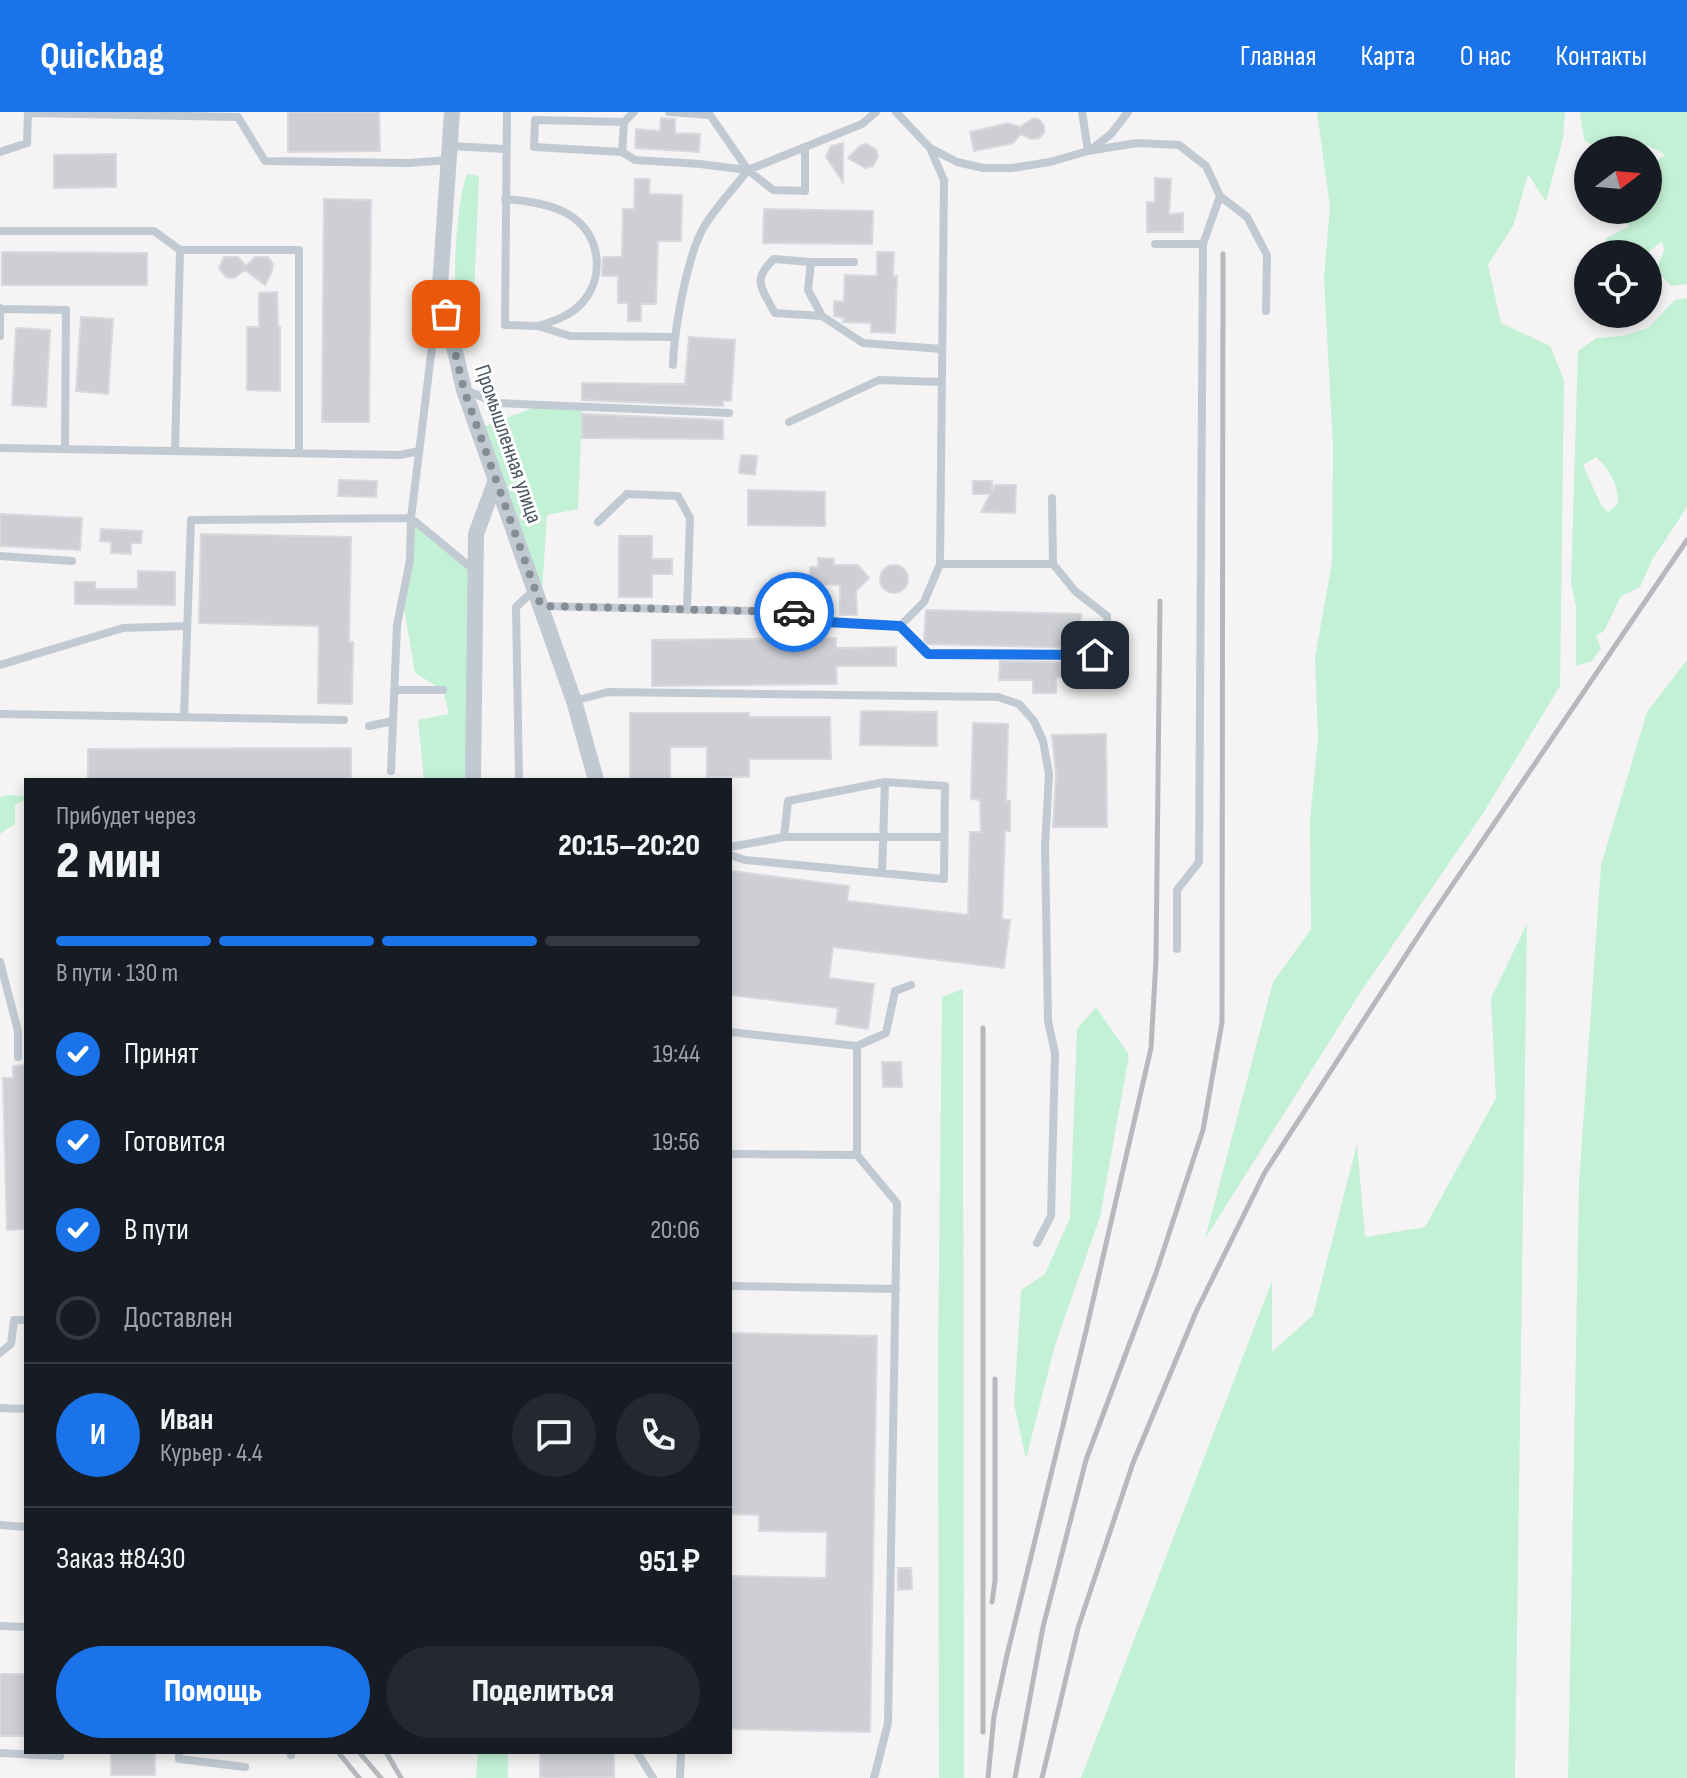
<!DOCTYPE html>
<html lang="ru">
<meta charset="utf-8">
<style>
:root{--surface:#171b24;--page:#242831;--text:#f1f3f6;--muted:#9ea1a6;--line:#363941;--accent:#1a73e8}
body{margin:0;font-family:"Sofia Sans Condensed",sans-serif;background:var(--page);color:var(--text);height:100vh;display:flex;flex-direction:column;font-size:30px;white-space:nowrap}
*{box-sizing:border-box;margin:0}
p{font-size:26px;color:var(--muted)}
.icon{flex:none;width:44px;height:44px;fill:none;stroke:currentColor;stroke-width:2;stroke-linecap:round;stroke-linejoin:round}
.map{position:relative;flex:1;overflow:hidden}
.side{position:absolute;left:24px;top:666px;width:708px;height:976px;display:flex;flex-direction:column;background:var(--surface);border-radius:0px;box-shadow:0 4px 12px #0003}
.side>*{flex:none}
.needle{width:52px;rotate:74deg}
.controls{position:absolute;left:1574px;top:24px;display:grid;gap:16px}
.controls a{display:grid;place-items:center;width:88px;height:88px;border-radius:50%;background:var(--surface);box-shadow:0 4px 12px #0003;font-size:40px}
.pin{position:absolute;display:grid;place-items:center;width:68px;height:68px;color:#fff;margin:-34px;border-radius:16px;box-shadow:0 4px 12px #0006}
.courier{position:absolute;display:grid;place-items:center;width:80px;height:80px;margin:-40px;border:6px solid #1a73e8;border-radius:50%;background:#fff;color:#222;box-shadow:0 2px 10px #0007}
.head em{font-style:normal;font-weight:800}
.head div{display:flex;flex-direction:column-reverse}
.head{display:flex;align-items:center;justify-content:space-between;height:136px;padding:0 32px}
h1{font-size:52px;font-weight:800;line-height:60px}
.bar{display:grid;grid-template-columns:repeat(4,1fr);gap:12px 8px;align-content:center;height:96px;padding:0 32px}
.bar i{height:10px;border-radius:6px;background:var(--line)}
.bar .current{background:var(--accent)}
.bar p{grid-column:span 4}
.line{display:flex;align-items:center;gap:20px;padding:0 32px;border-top:2px solid var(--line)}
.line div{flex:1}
.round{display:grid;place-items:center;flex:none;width:84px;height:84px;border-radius:42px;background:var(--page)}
ol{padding:0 32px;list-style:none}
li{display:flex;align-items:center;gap:24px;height:88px}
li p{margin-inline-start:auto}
li .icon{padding:8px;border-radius:50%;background:var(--accent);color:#fff;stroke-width:4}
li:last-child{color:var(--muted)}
li i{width:44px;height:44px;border:4px solid var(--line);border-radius:50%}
.action{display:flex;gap:16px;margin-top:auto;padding:16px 32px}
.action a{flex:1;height:92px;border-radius:48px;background:var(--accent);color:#fff;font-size:32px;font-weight:800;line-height:92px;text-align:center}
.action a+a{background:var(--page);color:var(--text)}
header{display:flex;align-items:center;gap:48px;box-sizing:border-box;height:112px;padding:0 40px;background:var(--accent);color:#fff}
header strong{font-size:38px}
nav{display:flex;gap:44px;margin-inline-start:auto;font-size:28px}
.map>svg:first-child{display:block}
</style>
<header>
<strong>Quickbag</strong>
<nav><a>Главная</a><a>Карта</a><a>О нас</a><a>Контакты</a></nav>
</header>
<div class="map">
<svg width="1687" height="1666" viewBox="0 0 1687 1666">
<rect width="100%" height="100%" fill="#f5f3f3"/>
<path fill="#c3f1d5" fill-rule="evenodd" d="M1317 0H1565L1563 26 1546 90 1528 62 1514 112 1488 153 1501 211 1550 234 1564 268 1560 574 1482 703 1360 881 1205 1127 1273 870 1311 817 1310 708 1318 626 1315 545 1332 451 1333 335 1324 166 1330 95Z
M1580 0H1687V172L1671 174 1656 157 1664 139 1662 129 1646 142H1605V127L1629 114 1622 98H1648V46L1658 48 1665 43C1641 25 1619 31 1592 33L1584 28Z
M467 62 479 64 472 234C464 217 459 200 456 180 453 156 458 84 467 62Z
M1687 186V395L1652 448 1640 475 1621 484 1604 519 1596 524 1601 536 1592 549 1576 554V495L1571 471 1578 239 1596 226 1623 224 1648 216 1675 188ZM1596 345C1611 359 1618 372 1618 392L1608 400 1601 393 1583 353Z
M538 294 582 296 578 397 547 403 541 494 478 317Z
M411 406 475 458 473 668H424L418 608 449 602 443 578 415 561 402 484Z
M1687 548V1666H1568L1579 1072 1601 753 1647 600Z
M6 683 26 684V687L15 693V712L0 722V686Z
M1527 812 1515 1666H1081L1272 1169V1240L1313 1203 1357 1032 1365 1125 1425 1115 1496 986 1491 886Z
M963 877 964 1666H939L938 1247 942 885Z
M1096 895 1129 943 1100 1105 1055 1233 1026 1347 1014 1292 1021 1178 1045 1162 1070 1106 1077 917Z
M478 1640H508V1666H476Z"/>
<path fill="#cdcfd5" stroke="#d7d9de" stroke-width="2" d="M288 0H379L380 39 288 40Z
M661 6 675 7V21L700 22 699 40 635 36 636 17 660 19Z
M1034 6 1040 8 1044 14V21L1039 26 1031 27 1021 22 1013 31 974 39 970 20 1008 11 1020 15Z
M843 31V70L826 45 831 34Z
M867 32 876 38 878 45 873 54 865 56 848 46 860 34Z
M116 42V75L54 76V43Z
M1155 66 1171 67 1169 102 1183 101V120H1147V90H1155Z
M635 67H650L649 82 682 83 681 129H658L656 192H641V209H628V191H618V164H602L603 145H622L623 97H634Z
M324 87 371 88 369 310H322Z
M764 97 873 99 872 132 763 131Z
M2 140 147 141V173H2Z
M877 140H894L893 164H897L895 221 871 220V211L843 210 844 206 834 204V189L844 190 845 163 877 164Z
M224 145H238L246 154 255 145H268L273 152 272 159 265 173 245 158 234 166 226 165 219 156Z
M277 180 278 215H280V279L247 278V215H259V181Z
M81 205 113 207 108 282 76 279Z
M16 216 50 218 46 295 12 293Z
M689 225 735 228 731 289H723V294L582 288V271L685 272Z
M582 302 723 308V327L582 326Z
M741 343 757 344 755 363 739 361Z
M339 368 377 369 376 385 338 384Z
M973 369H992V380L995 373H1016L1015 401 981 400 990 382H973Z
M748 378 825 380V414L748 413Z
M0 402 82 406 80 438 0 434Z
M101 417 142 419 141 431H131V442L111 441V430L100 429Z
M201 422 351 425 349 530H353L352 592 318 591 319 514 199 511Z
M619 424H652V447H672V462H652V485H619Z
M818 446 834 447V453H858L869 466 856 479 857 503H840V473L810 472V455H818Z
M880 467a14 14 0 1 1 28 0a14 14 0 1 1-28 0Z
M138 459 175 460V493L75 492V470H95V477H138Z
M926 498 1081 502V536L928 532 924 529Z
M836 526V536L896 535V554H836L837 572 652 574V528Z
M1000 549 1061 550 1062 565H1056V581H1033V568H999Z
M861 599 937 600V634L860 633Z
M630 601H749V605H830L831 647H749V665H707V635H670V668H630Z
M973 611 1008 612 1006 689H1010V719H1005L1002 807 1010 808 1004 856 833 835 829 866 874 872 868 917 836 912 838 896 730 883 731 759 849 774 847 789 968 803 970 720H981L980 688 971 687Z
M1106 622 1107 715H1053L1056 662 1052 623Z
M351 636V668H88V637Z
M882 950H901L902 975H883Z
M26 953V1117L7 1118 3 966H13V954Z
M730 1221 877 1224 870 1620 730 1617V1464L826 1466 827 1420 759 1419V1403L730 1402Z
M898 1456H911L912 1477 898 1478Z
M0 1562H26V1624H0Z
M111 1640H155V1663H111Z
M540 1640H614V1665L540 1666Z"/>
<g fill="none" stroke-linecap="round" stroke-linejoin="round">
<path stroke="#c1cad2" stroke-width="8" d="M507 0 505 213 538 214 570 224 674 225
M669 0 710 3 748 58 773 78 805 79V35
M896 0 930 36 957 50 983 56H1012L1050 50 1088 39 1137 31 1179 33 1206 54 1220 84 1247 105 1267 143 1266 199
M1082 0 1088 39
M28 1 238 5 265 49 409 51 449 48
M624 10 535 8 534 35 622 40 635 48 700 52 748 58 862 12 876 0
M451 34 505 37
M1092 37 1111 22 1128 0
M0 40 27 31 28 0
M622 40 624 10 634 0
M505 87C527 89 553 92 571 104 601 124 605 165 582 191 570 204 554 209 538 214
M0 119H154L180 138H299V341
M1155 132H1203
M811 150 808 178 822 204 863 231 942 237
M0 196V224
M0 197 66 198 65 337
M822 204 775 201C762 177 751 168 774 147L811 150H854
M673 253C674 219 687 142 705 113 717 94 734 76 748 58
M465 278 497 291 729 301
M789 310 879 268 941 270
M0 336 400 343 419 339
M175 339 180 138
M598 410 627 382 678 384 690 406 687 498
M0 444 72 449
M940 452H1053
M541 494 795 500 827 510 900 514 924 490 940 452 944 68 930 36
M900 514 928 542 1095 543 1108 533 1107 504 1075 479 1053 452 1052 386
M0 553 123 516 187 514
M394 578H443
M574 589 608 580 998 585 1019 592 1034 609 1043 629 1049 662 1045 734 1048 909 1055 941 1051 1104 1037 1131
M0 602 344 608
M184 605 191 408 411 406 474 458
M369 614 393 609
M391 659 397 513 410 448 411 406 438 186
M519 668 516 495 534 478
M730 735 784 725H944
M730 743 745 748 944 767 945 674 885 670 788 689 784 725
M882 761 885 670
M1177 837V778L1199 750 1203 132 1220 84
M0 850 18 919V945
M730 920 857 934V1043L897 1091 888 1611 874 1666
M857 934 886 921 895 879 911 873
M730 1042 857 1043
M730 1174 896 1177
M0 1241 11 1232 14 1208H26
M0 1296 26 1297
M0 1413 26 1415
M0 1514 26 1515
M179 1640V1647L245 1655
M290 1640 291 1643
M637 1640 653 1666
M0 1641 60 1644
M680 1666 681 1640"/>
<path stroke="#c1cad2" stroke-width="16" d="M452 0 440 174 464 278 574 589 596 668
M473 668 476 422 496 368"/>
<path stroke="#b5b8bd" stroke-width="5" d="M992 1490 995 1469V1267
M983 1620V916
M338 1640 359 1666
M359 1640 381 1666
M386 1640 401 1666
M988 1666 994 1604 1007 1543 1086 1219 1151 936 1156 848 1160 489
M1015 1666 1043 1515 1086 1348 1156 1161 1203 1018 1222 910 1223 142
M1042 1666 1078 1516 1133 1351 1196 1200 1265 1060 1430 806 1687 428"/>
</g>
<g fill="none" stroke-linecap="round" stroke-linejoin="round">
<path stroke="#868d94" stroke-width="8" stroke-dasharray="0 14.4" d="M446 202 464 278 541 494 794 500"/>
<path stroke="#1a73e8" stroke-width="10" d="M794 500 827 510 900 514 928 542 1095 543"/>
</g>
<g text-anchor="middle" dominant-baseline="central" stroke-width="6" stroke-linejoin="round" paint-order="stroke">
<g font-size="22" fill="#4a5661" stroke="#fff">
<text transform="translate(508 332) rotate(71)">Промышленная улица</text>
</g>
</g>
</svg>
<div class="controls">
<a><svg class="needle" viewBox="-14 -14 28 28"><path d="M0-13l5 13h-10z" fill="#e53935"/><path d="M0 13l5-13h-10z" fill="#9ea1a6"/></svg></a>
<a><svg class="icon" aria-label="locate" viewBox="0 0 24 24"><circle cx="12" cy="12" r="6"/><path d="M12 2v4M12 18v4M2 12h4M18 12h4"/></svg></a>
</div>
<div class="pin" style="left:446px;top:202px;background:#ea580c"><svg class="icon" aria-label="bag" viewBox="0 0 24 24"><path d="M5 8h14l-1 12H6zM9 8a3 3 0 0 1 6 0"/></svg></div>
<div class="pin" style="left:1095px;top:543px;background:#1f2937"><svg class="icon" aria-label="home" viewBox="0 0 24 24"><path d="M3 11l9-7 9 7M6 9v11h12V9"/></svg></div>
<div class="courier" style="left:794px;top:500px"><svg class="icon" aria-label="car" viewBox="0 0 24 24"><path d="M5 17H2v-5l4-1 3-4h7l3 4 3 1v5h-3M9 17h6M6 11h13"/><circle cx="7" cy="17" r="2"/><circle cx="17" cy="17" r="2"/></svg></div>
<section class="side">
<div class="head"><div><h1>2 мин</h1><p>Прибудет через</p></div><em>20:15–20:20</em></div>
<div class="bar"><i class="current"></i><i class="current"></i><i class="current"></i><i></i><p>В пути · 130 m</p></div>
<ol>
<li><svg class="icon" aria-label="check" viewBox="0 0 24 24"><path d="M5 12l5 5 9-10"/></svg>Принят<p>19:44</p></li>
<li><svg class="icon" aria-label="check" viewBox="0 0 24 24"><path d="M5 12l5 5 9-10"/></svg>Готовится<p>19:56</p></li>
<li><svg class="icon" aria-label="check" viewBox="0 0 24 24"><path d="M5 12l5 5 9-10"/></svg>В пути<p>20:06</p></li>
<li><i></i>Доставлен</li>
</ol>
<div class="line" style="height:144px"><b class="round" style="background:var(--accent);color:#fff">И</b><div><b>Иван</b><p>Курьер · 4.4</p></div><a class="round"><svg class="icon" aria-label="chat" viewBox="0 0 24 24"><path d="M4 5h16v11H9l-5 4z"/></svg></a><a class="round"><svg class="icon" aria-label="phone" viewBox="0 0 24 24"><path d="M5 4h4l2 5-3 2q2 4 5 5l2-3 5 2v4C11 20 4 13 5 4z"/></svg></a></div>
<div class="line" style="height:104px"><div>Заказ #8430</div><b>951 ₽</b></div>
<div class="action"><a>Помощь</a><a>Поделиться</a></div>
</section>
</div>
